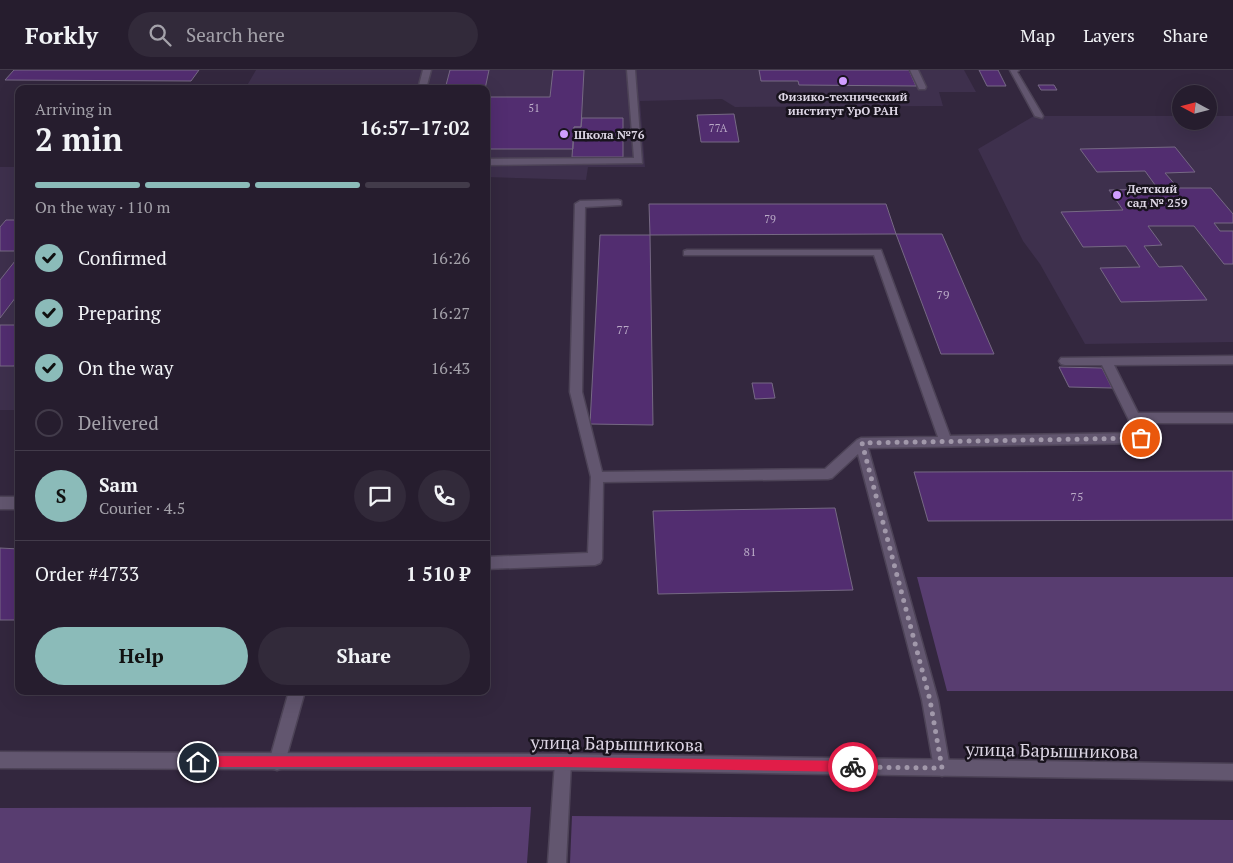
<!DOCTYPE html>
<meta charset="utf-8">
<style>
:root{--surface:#261d2e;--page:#322a3a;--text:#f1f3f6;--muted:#a4a2aa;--line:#423b4a;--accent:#8bbbb9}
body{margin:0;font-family:"PT Serif",serif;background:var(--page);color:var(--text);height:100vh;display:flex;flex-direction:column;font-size:19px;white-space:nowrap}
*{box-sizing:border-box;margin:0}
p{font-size:16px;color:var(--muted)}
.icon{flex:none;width:28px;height:28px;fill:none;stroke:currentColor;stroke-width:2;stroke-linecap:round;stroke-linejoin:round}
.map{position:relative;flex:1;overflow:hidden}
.panel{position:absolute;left:15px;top:15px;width:475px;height:610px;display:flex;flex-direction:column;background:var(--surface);border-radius:10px;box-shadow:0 5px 20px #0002,0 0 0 1px var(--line)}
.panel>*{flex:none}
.needle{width:32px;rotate:277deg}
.fabs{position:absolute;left:1172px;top:15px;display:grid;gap:10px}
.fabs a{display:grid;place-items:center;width:45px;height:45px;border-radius:50%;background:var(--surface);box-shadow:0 5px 20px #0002,0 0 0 1px var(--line);font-size:25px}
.pin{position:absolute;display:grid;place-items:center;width:42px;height:42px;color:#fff;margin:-21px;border:2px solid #fff;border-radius:50%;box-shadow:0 1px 5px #0007}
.courier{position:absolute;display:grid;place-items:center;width:50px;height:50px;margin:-25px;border:4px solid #e11d48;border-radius:50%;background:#fff;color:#222;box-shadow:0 1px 6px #0007}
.head em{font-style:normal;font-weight:800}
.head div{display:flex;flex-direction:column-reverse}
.head{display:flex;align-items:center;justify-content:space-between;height:85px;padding:0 20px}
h1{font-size:32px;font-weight:800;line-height:38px}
.bar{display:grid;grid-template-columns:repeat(4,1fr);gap:8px 5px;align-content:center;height:60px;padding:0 20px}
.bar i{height:6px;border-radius:4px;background:var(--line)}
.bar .on{background:var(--accent)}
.bar p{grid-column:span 4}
.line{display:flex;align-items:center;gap:12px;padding:0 20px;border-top:1px solid var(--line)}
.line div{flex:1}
.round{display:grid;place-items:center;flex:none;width:52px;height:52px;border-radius:26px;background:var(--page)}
ol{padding:0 20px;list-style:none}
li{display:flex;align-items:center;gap:15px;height:55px}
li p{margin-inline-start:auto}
li .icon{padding:5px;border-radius:50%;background:var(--accent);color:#111;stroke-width:4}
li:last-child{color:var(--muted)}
li i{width:28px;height:28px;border:2px solid var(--line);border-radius:50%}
.button{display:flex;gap:10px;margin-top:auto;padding:10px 20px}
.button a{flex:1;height:58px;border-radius:30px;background:var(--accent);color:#111;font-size:20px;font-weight:800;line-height:58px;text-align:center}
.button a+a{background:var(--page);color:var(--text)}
header{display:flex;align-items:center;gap:30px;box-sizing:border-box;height:70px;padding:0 25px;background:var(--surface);border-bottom:1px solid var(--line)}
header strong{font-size:24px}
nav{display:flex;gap:28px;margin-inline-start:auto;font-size:18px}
.search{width:350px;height:45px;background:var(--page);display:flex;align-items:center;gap:12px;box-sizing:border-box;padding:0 18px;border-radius:28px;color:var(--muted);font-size:19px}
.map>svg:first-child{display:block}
</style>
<header>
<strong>Forkly</strong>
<div class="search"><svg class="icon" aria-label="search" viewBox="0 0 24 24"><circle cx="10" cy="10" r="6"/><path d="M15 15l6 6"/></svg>Search here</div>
<nav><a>Map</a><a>Layers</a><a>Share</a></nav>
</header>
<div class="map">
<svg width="1233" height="793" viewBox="0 0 1233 793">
<rect width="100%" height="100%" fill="#33273e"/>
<path fill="#3e304d" d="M256 0H964L976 22H939L943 36 735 37 722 29 640 31 645 97H588L586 110 486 107V19H245Z
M1034 46H1181V51H1209V46H1233V272L1085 274 1040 194 1023 171 978 79Z
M0 97H19V340H0Z"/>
<path fill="#583d70" d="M917 507H1233V621H947Z
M531 737 527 793H0V738Z
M572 746 1233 750V793H570Z"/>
<path fill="#522d70" stroke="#766984" d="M14 0H199L191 11 5 10Z
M450 0H489L485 19H445Z
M553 0H584L581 57H574L573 79H486V27H550Z
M759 0H909L916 16 799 15 798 11H761Z
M979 0H998L1006 16H987Z
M1038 15H1054L1057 20H1041Z
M734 44 739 72H701L697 45Z
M582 48H623V87H572L574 57H581Z
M1175 77 1195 102 1165 103 1178 118H1211L1233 144V153H1214L1220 161H1233V194H1224L1194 156H1148L1162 175 1144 176 1159 197 1182 196 1207 230 1121 232 1100 198 1140 197 1126 176 1083 177 1061 142 1123 140 1109 120 1158 119 1145 101 1097 102 1080 79Z
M649 134H886L896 164 650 165Z
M6 150H19V181H0V157Z
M896 164H942L994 284H941Z
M600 165H650L653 355 590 354Z
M19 186V223L0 248V210Z
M0 255H19V288L14 296H0Z
M1059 297 1102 298 1112 318 1069 317Z
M752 313H772L775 328 755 329Z
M1233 401V450L928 451 914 402Z
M835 438 853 520 658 524 653 441Z
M0 478 19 479V550H0Z"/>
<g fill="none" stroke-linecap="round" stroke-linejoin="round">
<defs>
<path id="lane" d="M423 0H431L426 19H418Z
M627 0H635L642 93 486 95V89L634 88Z
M910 0H918L926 17 925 19H919Z
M1010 0H1019L1017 2 1043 46 1042 48 1035 46Z
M618 130 621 131V135L585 137 582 322 602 402 825 399 857 370 861 368 938 367 874 185H684V181L687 180H881L950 366 1133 363 1128 348 1102 295H1065L1061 294 1059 291 1061 288 1233 286V294L1114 295 1138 343H1233V353H1142L1147 368 1145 371 1141 373 868 378 938 630 950 698 948 704 942 706 936 704 934 698 922 630 858 384 832 408 828 409 603 412 602 489 600 493 595 495 486 499V487L588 483 591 407 570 322 575 134 580 131Z
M0 427H19V439H0Z
M289 621H305L285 692 283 698 277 700 271 698 269 692Z
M563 684 569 686 571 692 566 793H548L555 692 557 686Z"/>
<path id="street" d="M0 682 563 684 1233 694V710L563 700 0 698Z"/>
</defs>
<use href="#lane" stroke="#4d4357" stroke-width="3"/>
<use href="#street" stroke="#4d4357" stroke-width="3"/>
<use href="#lane" fill="#62566f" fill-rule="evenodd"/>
<use href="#street" fill="#62566f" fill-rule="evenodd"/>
</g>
<path fill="#e11d48" d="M198 686 563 687 853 691 857 693 859 697 857 700 853 702 563 697H198L194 695 193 692 194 688Z"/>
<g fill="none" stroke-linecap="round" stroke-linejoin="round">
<path stroke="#a198aa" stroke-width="5" stroke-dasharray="0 9" d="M853 697 942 698 930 630 862 373 1141 368"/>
</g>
<g fill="#d09dff" stroke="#18131d" stroke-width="2">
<circle cx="843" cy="11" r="5"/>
<circle cx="564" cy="64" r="5"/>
<circle cx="1117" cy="125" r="5"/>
</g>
<g text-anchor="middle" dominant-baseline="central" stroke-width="5" stroke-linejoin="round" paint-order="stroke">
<g font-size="11" fill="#baabc7">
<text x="534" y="38">51</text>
<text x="718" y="58">77А</text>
<text x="770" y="149">79</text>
</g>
<g font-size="12" font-weight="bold" fill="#dcd5e4" stroke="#18131d" text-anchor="start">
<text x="843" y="26" text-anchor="middle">Физико-технический<tspan x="843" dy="14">институт УрО РАН</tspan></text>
<text x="574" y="64">Школа №76</text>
<text x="1127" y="118">Детский<tspan x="1127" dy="14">сад № 259</tspan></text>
</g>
<g font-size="12" fill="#baabc7">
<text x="943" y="224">79</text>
<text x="623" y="259">77</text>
<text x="1077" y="426">75</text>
<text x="750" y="481">81</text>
</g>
<g font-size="18" fill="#dcd5e4" stroke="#18131d">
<text transform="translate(617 673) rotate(1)">улица Барышникова</text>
<text transform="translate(1052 680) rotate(1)">улица Барышникова</text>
</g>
</g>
</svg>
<div class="fabs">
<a><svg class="needle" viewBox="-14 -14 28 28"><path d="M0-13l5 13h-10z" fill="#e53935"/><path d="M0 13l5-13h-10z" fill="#a4a2aa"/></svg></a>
</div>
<div class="pin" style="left:1141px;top:368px;background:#ea580c"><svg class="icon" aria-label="bag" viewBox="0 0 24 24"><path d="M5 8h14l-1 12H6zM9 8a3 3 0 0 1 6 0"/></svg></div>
<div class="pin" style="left:198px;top:692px;background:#1f2937"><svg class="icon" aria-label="home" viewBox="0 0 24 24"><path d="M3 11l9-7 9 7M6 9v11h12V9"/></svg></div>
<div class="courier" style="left:853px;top:697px"><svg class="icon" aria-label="bike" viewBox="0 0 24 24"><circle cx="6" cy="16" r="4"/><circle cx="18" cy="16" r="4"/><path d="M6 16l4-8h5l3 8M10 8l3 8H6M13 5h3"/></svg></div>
<section class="panel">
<div class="head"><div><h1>2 min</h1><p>Arriving in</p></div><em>16:57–17:02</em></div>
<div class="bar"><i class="on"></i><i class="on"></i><i class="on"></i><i></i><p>On the way · 110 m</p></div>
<ol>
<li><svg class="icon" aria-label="check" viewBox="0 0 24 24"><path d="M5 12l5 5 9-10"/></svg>Confirmed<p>16:26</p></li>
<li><svg class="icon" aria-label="check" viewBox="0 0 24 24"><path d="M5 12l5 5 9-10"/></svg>Preparing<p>16:27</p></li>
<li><svg class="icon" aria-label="check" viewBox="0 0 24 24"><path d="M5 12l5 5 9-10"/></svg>On the way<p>16:43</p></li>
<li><i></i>Delivered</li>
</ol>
<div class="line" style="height:90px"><b class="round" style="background:var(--accent);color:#111">S</b><div><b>Sam</b><p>Courier · 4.5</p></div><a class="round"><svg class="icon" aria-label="chat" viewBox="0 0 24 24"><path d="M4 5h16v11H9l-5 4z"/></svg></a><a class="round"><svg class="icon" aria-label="phone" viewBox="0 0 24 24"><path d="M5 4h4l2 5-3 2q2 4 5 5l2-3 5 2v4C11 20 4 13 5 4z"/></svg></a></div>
<div class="line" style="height:65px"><div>Order #4733</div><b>1 510 ₽</b></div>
<div class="button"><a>Help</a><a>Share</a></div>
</section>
</div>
